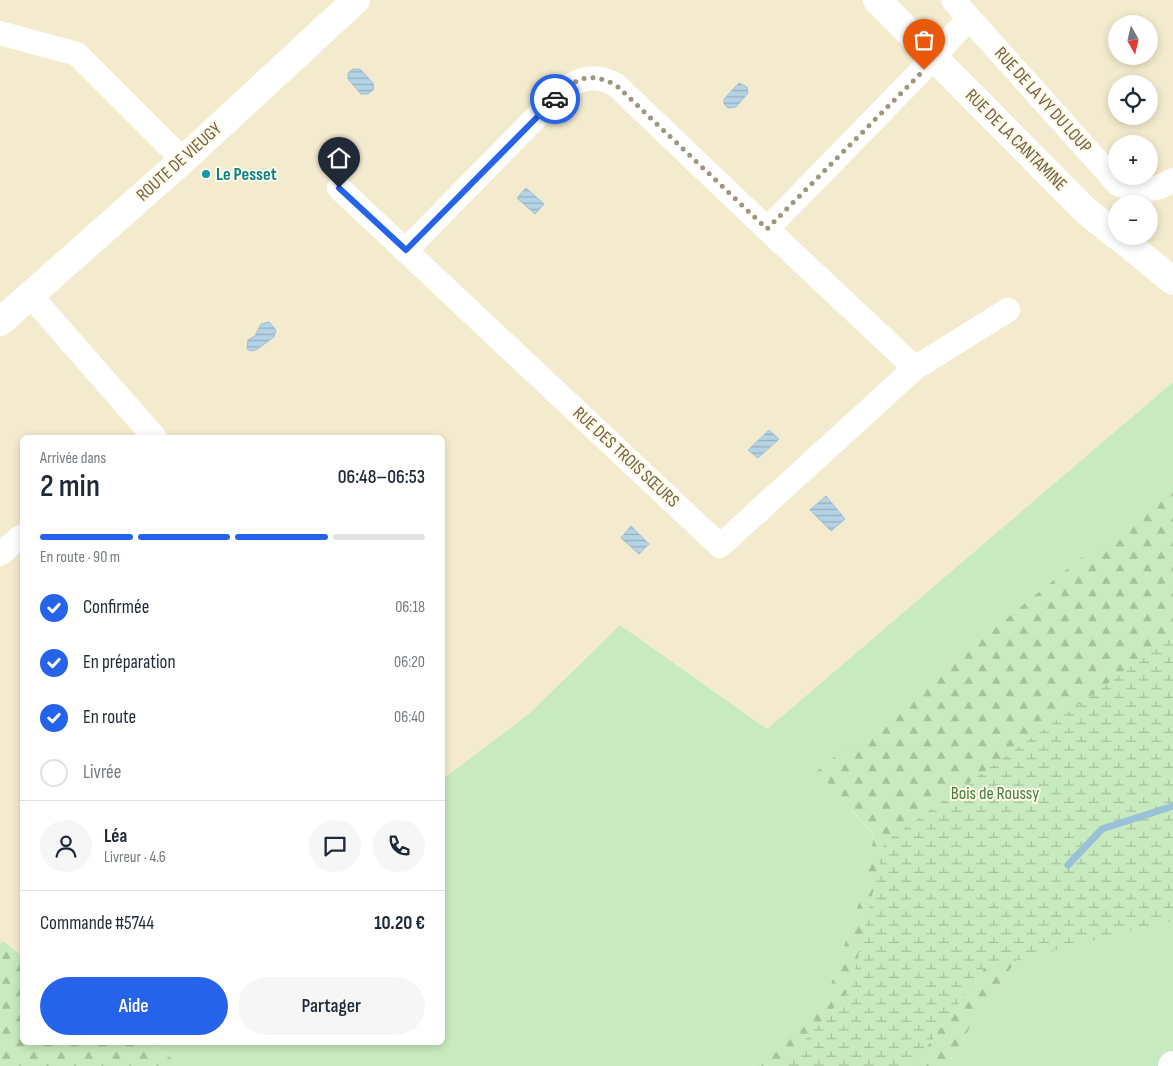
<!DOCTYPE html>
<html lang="fr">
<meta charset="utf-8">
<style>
:root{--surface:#fff;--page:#f6f6f7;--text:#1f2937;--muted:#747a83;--line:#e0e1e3;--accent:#2563eb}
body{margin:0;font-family:"Sofia Sans Condensed",sans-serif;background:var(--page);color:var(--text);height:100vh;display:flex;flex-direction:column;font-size:19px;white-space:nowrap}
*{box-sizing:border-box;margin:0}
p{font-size:16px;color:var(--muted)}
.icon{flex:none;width:28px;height:28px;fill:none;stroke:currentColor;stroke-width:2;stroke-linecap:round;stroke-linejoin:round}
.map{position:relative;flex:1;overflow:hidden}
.side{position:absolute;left:20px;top:435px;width:425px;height:610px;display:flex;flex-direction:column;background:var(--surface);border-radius:8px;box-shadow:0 2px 8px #0003}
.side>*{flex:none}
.needle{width:32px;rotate:172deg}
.buttons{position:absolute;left:1108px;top:15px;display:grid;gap:10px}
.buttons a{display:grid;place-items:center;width:50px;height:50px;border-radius:50%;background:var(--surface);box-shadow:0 2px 8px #0003;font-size:25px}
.pin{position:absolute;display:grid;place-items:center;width:42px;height:42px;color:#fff;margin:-51px -21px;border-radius:50% 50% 50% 0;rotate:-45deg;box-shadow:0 0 5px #0007}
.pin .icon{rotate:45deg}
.courier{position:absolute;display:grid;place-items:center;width:50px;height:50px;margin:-25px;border:4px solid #2563eb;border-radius:50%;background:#fff;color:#222;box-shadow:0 1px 6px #0007}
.summary em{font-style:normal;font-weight:600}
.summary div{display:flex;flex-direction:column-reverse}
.summary{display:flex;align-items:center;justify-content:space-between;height:85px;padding:0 20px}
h1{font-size:32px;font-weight:600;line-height:38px}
.bar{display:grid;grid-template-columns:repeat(4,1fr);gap:8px 5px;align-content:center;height:60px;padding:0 20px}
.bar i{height:6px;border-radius:4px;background:var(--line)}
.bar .on{background:var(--accent)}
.bar p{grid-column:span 4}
.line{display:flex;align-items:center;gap:12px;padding:0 20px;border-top:1px solid var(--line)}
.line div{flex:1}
.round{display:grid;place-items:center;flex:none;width:52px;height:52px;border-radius:26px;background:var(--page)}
ol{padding:0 20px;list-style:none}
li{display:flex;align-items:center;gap:15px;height:55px}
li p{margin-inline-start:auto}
li .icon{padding:5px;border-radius:50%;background:var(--accent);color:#fff;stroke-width:4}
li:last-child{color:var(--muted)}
li i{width:28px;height:28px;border:2px solid var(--line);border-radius:50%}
.cta{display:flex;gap:10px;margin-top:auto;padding:10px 20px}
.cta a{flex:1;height:58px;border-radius:30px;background:var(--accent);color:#fff;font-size:20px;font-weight:600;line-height:58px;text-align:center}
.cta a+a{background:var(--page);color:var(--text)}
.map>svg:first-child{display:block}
</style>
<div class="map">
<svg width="1173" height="1066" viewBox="0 0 1173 1066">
<defs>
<pattern id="forest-firs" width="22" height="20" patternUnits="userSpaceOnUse" patternTransform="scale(1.25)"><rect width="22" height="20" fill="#c7eabe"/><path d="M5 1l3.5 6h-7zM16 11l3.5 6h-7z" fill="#a6c19c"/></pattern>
<pattern id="wetland-marsh" width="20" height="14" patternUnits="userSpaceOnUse" patternTransform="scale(1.25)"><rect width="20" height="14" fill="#c7eabe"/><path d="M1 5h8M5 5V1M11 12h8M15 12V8" fill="none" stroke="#a6c19c"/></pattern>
<pattern id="water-rules" width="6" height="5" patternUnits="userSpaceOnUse" patternTransform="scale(1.25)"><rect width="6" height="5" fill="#b4d4e6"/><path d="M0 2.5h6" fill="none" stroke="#97afbc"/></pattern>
</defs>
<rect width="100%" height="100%" fill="#fcf7df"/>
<path fill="#f4ebce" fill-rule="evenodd" d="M0 0H1173V382L767 729 620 625 530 713 443 779 442 438H22V956L3 942 0 944ZM1116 24H1149V56H1116ZM1116 84H1149V116H1116ZM1116 144H1149V176H1116ZM1116 204H1149V236H1116Z"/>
<path fill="#c7eabe" d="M1173 382V484L818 771 874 836 865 885 828 993 753 1066H184L147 1043 442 1042 443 779 530 713 620 625 767 729Z
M1173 884V1066H946L987 1001 1039 930Z"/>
<path fill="url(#forest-firs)" d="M1173 484V884L1039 930 987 1001 946 1066H753L828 993 865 885 874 835 817 771Z
M3 941 22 956V1042L147 1043 184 1066H0V944Z"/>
<path fill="url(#wetland-marsh)" d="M1173 637V920L984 969 913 1066H782L851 988 884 843Z"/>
<path fill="url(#water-rules)" stroke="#9ac1d8" d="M353 69H360L373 83 374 89 368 94H361L348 79V73Z
M739 83 747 87 748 93 736 107 728 108 724 104V99Z
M526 188 544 204 535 214 517 198Z
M269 322 276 330 274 337 256 350 251 351 247 349 248 340 255 336 261 324Z
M769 430 779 439 758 458 748 450Z
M826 496 845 519 831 531 810 510Z
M631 526 649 544 639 554 621 538Z"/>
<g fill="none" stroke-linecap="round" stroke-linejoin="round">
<path stroke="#9ac1d8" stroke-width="7" d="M1068 865 1102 829 1173 806"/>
<path stroke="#fff" stroke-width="24" d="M953 0 1118 184C1136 193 1157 191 1173 180
M0 33 77 54 183 160
M339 188 720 546 915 368 767 229
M406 250 562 91C581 77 595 74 616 85L767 229 923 69 969 18
M30 295 155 438
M915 368 1008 310
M0 554 22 536"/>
<path stroke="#fff" stroke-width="28" d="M877 0 1085 210 1116 235
M1118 236 1173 281
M0 322 183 160 356 0
M1172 1066 1173 1065"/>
</g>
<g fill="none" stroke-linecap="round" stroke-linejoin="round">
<path stroke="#a3957c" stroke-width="5" stroke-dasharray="0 9" d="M555 99C575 78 589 71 616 85L767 229 924 70"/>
<path stroke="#2563eb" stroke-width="6" d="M339 188 406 250 555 99"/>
</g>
<circle fill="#0f9aa8" stroke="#fffae6" stroke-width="2" cx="206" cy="174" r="5"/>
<g text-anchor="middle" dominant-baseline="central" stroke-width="4" stroke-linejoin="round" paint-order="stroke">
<g font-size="18" fill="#736047" stroke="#fffae6">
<text transform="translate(1043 100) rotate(48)">RUE DE LA VY DU LOUP</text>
<text transform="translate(1016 140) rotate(45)">RUE DE LA CANTAMINE</text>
<text transform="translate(179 162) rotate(-42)">ROUTE DE VIEUGY</text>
<text transform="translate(626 457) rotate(43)">RUE DES TROIS SŒURS</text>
</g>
<g font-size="18" font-weight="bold" fill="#0d838f" stroke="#fffae6" text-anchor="start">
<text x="216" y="174">Le Pesset</text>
</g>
<g font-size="18" fill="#467f41" stroke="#fffae6">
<text x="995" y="793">Bois de Roussy</text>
</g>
</g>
</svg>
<div class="buttons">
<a><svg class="needle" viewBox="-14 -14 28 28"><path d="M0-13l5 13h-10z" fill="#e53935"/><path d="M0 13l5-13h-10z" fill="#747a83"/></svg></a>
<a><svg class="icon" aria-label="locate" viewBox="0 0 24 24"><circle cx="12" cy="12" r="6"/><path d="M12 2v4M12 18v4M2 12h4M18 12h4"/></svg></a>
<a>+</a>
<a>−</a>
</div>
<div class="pin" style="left:924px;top:70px;background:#ea580c"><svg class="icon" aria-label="bag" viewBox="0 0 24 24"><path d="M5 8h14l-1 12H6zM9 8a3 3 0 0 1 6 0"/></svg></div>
<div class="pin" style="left:339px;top:188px;background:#1f2937"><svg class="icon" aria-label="home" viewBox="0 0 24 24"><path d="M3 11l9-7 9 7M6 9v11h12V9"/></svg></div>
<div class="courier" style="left:555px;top:99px"><svg class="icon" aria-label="car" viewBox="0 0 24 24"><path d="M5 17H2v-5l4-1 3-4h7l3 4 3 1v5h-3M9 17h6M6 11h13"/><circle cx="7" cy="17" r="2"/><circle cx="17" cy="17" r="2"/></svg></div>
<section class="side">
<div class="summary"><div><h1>2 min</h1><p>Arrivée dans</p></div><em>06:48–06:53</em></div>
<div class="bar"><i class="on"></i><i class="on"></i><i class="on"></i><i></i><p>En route · 90 m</p></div>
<ol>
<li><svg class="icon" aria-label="check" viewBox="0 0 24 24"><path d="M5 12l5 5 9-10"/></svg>Confirmée<p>06:18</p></li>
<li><svg class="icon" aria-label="check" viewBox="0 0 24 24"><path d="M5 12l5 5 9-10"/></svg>En préparation<p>06:20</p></li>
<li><svg class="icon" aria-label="check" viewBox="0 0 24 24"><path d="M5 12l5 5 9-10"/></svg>En route<p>06:40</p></li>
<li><i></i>Livrée</li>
</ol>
<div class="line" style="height:90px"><a class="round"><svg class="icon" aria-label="person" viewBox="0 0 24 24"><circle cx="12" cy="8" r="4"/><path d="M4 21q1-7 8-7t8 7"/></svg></a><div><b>Léa</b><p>Livreur · 4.6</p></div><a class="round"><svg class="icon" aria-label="chat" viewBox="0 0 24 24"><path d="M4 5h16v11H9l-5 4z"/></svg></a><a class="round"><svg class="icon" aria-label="phone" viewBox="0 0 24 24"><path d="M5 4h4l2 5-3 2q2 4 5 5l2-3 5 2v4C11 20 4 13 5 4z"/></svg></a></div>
<div class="line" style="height:65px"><div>Commande #5744</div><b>10.20 €</b></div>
<div class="cta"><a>Aide</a><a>Partager</a></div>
</section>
</div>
